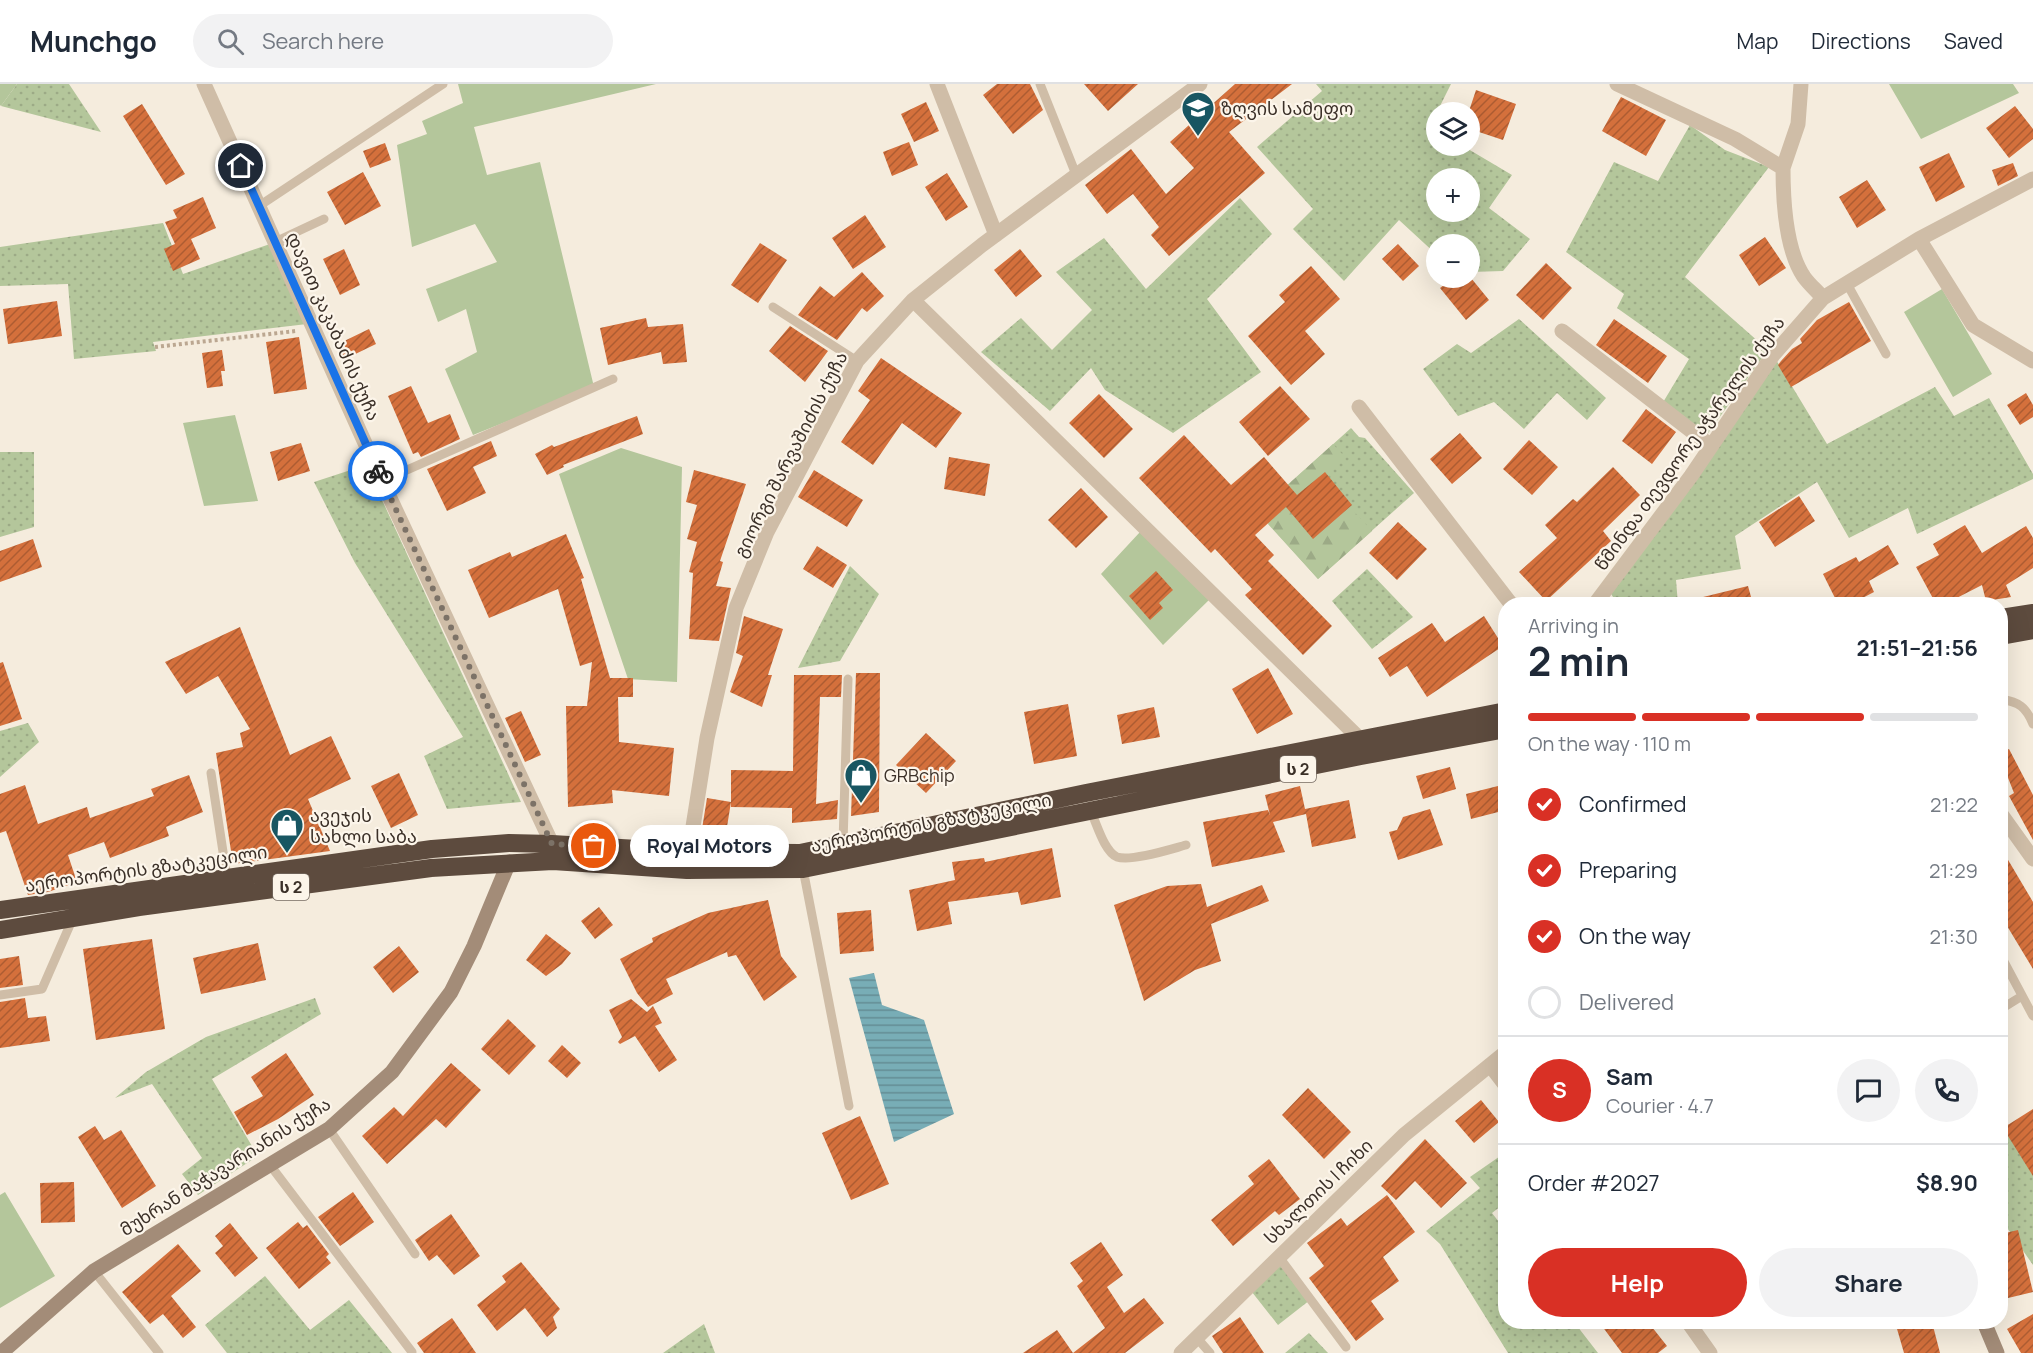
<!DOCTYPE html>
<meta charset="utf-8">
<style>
:root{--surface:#fff;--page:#f2f2f3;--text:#1f2937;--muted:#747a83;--line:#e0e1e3;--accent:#d93025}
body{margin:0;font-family:Manrope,"Noto Sans Georgian",sans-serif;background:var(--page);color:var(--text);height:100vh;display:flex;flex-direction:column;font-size:22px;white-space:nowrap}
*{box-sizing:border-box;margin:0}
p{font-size:20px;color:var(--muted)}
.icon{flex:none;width:33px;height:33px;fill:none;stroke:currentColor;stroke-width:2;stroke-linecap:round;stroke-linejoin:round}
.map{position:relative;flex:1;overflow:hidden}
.details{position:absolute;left:1498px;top:513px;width:510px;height:732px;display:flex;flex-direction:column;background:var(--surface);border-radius:24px;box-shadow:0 6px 24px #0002}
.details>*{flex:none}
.fabs{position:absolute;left:1426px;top:18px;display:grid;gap:12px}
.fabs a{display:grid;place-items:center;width:54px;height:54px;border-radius:50%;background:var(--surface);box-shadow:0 6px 24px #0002;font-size:30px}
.pin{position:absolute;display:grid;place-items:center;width:51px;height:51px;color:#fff;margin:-26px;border:3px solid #fff;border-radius:50%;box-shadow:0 2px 6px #0007}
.courier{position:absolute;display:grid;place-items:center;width:60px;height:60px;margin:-30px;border:4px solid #1a73e8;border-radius:50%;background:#fff;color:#222;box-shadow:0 2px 8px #0007}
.bubble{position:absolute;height:42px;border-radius:21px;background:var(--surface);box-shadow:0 6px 24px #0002;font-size:20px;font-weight:700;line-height:42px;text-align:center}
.headline em{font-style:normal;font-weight:700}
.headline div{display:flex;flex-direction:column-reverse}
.headline{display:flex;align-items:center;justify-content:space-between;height:102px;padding:0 30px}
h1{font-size:39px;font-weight:700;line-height:45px}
.bar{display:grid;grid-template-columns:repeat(4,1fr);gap:9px 6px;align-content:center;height:72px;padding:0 30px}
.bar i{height:8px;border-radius:4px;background:var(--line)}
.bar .active{background:var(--accent)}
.bar p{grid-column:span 4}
.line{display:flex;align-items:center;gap:15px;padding:0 30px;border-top:2px solid var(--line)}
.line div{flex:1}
.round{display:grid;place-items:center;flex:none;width:63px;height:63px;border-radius:32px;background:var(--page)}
ol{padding:0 30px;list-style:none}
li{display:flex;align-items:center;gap:18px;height:66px}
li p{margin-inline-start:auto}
li .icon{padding:6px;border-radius:50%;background:var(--accent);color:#fff;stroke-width:4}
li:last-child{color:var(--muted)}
li i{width:33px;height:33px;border:3px solid var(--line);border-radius:50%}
.action{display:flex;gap:12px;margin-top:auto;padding:12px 30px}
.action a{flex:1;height:69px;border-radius:36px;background:var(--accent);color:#fff;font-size:24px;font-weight:700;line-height:69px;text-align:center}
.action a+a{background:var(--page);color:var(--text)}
header{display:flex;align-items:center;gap:36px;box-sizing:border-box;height:84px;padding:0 30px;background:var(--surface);border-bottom:2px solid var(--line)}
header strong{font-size:28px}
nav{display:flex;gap:33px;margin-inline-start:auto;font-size:21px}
.search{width:420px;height:54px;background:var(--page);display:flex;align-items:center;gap:15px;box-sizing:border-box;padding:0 21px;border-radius:33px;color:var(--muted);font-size:22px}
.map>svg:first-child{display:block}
</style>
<header>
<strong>Munchgo</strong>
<div class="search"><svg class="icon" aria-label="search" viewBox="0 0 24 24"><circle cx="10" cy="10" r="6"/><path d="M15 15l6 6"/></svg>Search here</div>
<nav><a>Map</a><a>Directions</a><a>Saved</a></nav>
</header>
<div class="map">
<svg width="2033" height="1269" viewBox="0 0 2033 1269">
<defs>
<pattern id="grass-dots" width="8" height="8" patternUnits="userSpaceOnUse" patternTransform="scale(1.5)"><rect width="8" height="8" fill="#b4c69b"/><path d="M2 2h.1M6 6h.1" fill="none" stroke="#9caa86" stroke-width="1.8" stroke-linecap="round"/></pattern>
<pattern id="forest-firs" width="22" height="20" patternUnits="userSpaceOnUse" patternTransform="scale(1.5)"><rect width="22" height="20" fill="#b4c69b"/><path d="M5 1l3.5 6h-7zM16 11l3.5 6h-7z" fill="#9caa86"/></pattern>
<pattern id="water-rules" width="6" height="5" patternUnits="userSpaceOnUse" patternTransform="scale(1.5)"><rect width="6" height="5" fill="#78adb6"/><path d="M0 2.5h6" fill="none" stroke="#648d94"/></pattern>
<pattern id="building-hatch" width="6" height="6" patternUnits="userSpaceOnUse" patternTransform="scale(1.5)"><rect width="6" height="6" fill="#d4703c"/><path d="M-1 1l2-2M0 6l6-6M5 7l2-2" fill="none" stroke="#ad5c32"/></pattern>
</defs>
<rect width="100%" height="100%" fill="#f5ecdd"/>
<path fill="url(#grass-dots)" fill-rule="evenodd" d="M17 0H69L101 48 1 22Z
M1316 0H1451L1430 42 1437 46V62H1463L1512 91 1489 124 1530 155 1503 187 1470 188V160H1437V171L1399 136 1344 197 1293 145 1313 125 1257 63 1322 7ZM1437 94H1470V128H1437Z
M1690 41 1725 66 1769 83 1685 193 1768 266 1706 352 1662 320 1689 275 1617 224 1624 210 1566 168 1614 78 1658 97Z
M1240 114 1272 150 1207 215 1261 288 1173 349 1105 306 1091 284 1050 327 981 268 1021 234 1052 266 1092 226 1056 188 1104 154 1146 205Z
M163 139 183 190 270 160 307 240 153 258 156 267 74 275 68 200 0 202V163Z
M1519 235 1606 314 1587 336 1557 309 1524 345 1494 318 1458 332 1423 285 1457 260 1471 269Z
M1773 271 1827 360 1935 303 1954 332 1989 314 2033 390V395L1917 450 1908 424 1849 454 1817 398 1735 452 1741 485 1676 496 1678 520H1607L1613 513 1607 503Z
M1351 344 1359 353 1365 354 1414 409 1318 495 1258 428Z
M0 368H34V443L0 453Z
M366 381 521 718 447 725 424 672 463 653 355 479 314 398Z
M850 482 879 510 840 577 798 584Z
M1367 485 1413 533 1372 565 1332 517Z
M28 639 39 658 0 693V647Z
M315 914 321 930 212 995 258 1072 198 1111 182 1090 202 1074 152 1000 115 1014 146 988 206 953Z
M2005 1035 2033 1081V1181L2001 1135V1038Z
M1506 1068V1118L1492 1129 1506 1147V1238H1574L1598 1269H1508L1440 1160 1426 1147 1480 1104 1470 1093Z
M1279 1173 1310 1216 1278 1241 1248 1203Z
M265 1192 310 1246 349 1216 392 1269H227L205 1241Z
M704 1240 715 1269H663Z
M1309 1249 1328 1269H1285Z"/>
<path fill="url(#forest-firs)" d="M1333 360 1344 372 1285 421 1313 454 1350 423 1372 447 1318 495 1268 440 1284 425 1274 413Z"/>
<path fill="#b4c69b" d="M0 0H17L1 22 0 21Z
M458 0H656L474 43 487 91 540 78 594 303 473 351 445 285 477 268 466 225 438 238 426 205 497 178 475 140 412 163 397 61 427 50 422 37 463 19Z
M1889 0H2013L2019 9 1921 55Z
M1942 205 1992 290 1953 313 1904 228Z
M235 331 258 417 204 422 183 339Z
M621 364 682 383 677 598 628 595 559 390Z
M1140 448 1210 515 1163 561 1101 490Z
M5 1108 55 1192 0 1224V1111Z"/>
<path fill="url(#water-rules)" d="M874 889 882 921 924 936 954 1030 894 1058 849 894Z"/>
<path fill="url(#building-hatch)" d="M997 0H1030L1043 26 1013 50 983 11Z
M1084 0H1138L1108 27Z
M1235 0H1292L1229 48 1265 89 1169 172 1151 151 1159 143 1133 110 1107 130 1085 101 1131 65 1166 110 1194 84 1170 58Z
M1476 6 1516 20 1503 56 1470 45V24Z
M1621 13 1666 36 1646 72 1602 47Z
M926 18 939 47 914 58 901 30Z
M142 20 185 90 166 101 123 32Z
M2015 22 2033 45V55L2009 74 1986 44Z
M909 58 918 81 892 92 883 68Z
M385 59 391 76 370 84 363 67Z
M1949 69 1965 103 1936 118 1919 83Z
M2013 79 2018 92 1998 102 1992 86Z
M363 88 381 122 345 141 327 108Z
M947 89 968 123 946 137 925 103Z
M1867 96 1886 126 1857 144 1839 113Z
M203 113 216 144 191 155 200 175 173 187 164 165 175 160 165 138 177 134 173 126Z
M865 131 886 163 853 185 832 154Z
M1765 153 1786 184 1759 202 1739 171Z
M760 159 787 176 758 219 731 201Z
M1398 160 1419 182 1403 197 1382 175Z
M344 165 360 201 340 211 323 175Z
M1020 165 1042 192 1016 213 994 186Z
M1546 179 1572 204 1543 236 1516 211Z
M1311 182 1340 215 1305 247 1325 270 1291 301 1248 252 1285 218 1279 211Z
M862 188 884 212 867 228 862 224 837 256 798 231 820 202 834 213Z
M1453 194H1471L1489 216 1466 236 1440 204Z
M57 217 62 252 8 260 3 225Z
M1849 218 1871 257 1791 303 1778 281 1781 277 1792 265 1802 259 1800 255 1817 236Z
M646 234 648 243 683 240 687 278 663 280 661 268 608 281 600 244Z
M1614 235 1667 272 1648 299 1596 261Z
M790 242 828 267 805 298 769 267Z
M369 245 376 260 343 276 336 261Z
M299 253 307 305 274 310 266 258Z
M222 266 225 287H221L223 302 207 304 202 269Z
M881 274 962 329 936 364 902 339 873 381 841 358 870 316 858 307Z
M411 302 428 339 450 330 460 355 421 373 418 368 413 370 388 312Z
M1280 302 1310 335 1268 372 1239 338Z
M2026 309 2033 321V333L2020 341 2007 321Z
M1099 310 1133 345 1104 374 1069 339Z
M1646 325 1676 348 1652 380 1622 357Z
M637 332 643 350 563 381 564 383 547 391 535 370 552 361 554 363Z
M1460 349 1482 374 1452 400 1430 375Z
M1184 351 1231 401 1264 373 1297 411 1325 388 1352 421 1313 455 1286 423 1255 451 1274 471 1268 477 1332 542 1303 571 1245 511 1252 505 1215 465 1211 469 1139 394Z
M1529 356 1558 383 1532 411 1503 385Z
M491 357 497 372 473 383 486 409 447 427 427 385Z
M301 359 310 387 278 397 270 368Z
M949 373 990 380 985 412 944 405Z
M1613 383 1640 411 1603 447 1611 457 1546 517 1519 488 1557 454 1545 441 1573 415 1577 418Z
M694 386 746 400 720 477 723 478 716 502 731 504 719 557 689 555 693 489 689 488 697 458 687 455 697 421 686 418Z
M814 386 863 416 847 443 798 413Z
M1081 404 1108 433 1076 464 1048 436Z
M1799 412 1815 437 1775 463 1759 438Z
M1398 438 1427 465 1397 496 1369 469Z
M1965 441 1982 469 2026 442 2033 454V484L2006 501 2011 513 1986 517 1982 501 1945 520H1936L1916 483 1939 471 1933 460Z
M566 450 584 494 581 495 610 594H633V613H618L619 658 674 664 669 712 612 706 613 719 568 723 566 622H587L592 578 580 582 558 505 489 534 468 486 510 468 512 473Z
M33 455 42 483 0 498V467Z
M1888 461 1899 480 1869 497 1874 508 1851 520H1838L1823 490 1856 473 1859 478Z
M817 462 847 481 833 504 803 485Z
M1156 487 1173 506 1159 519 1163 524 1150 536 1129 512Z
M1748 502 1753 520H1699V514Z
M744 532 783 545 768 591H772L762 623 730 608 743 572 736 569Z
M1484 532 1503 562 1427 613 1407 582 1390 593 1378 574 1432 539 1445 558Z
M240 543 290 671 331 652 351 695 308 715 330 767 233 780 216 669 243 663 240 649 250 645 218 592 186 610 165 578Z
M3 578 22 635 0 642V579Z
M1268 584 1293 630 1257 650 1232 605Z
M856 589H880L879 728 851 732Z
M794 591H842L841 613H820L816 720 838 716 837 735 792 739V724L731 723V686L793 687Z
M1068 620 1077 672 1034 680 1024 628Z
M1154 623 1160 653 1122 660 1117 631Z
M521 627 541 671 525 678 505 634Z
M926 649 956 677 926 709 896 681Z
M2009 665 2033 711V756L2009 712 2014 709 2001 676V669Z
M1450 683 1456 705 1423 715 1416 692Z
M399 689 418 731 391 744 371 702Z
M189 691 203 728 166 743 169 752 110 774 104 758 68 771 77 798 48 808 28 811 6 747 0 749V710L25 701 38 740 87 723 90 734 154 712 151 705Z
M1506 700V726L1471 735 1466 710Z
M1300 702 1305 725 1349 716 1356 754 1312 763 1306 730 1273 738 1285 768 1212 783 1203 738 1268 726 1270 731 1265 711Z
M707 714 731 718 726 749 702 745Z
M1430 725 1443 761 1398 776 1389 748 1397 746 1403 733Z
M1052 764 1061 813 1021 821 1018 808 948 818 952 840 917 847 909 806 955 796 952 778 984 774 985 778Z
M2001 764 2033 818V885L2001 832Z
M1201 800 1207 823 1262 801 1269 817 1211 840 1221 877 1195 886 1144 917 1114 821 1167 802Z
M768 816 781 872 797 893 764 917 736 871 728 873 727 868 666 895 673 910 648 923 637 909 620 875 653 858 652 854 708 829Z
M599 823 613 841 595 855 581 837Z
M871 826 874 867 840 870 837 829Z
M546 850 571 869 562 880 546 892 526 876Z
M152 855 165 945 96 956 83 865Z
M258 859 266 896 201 910 193 874Z
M399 862 419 888 393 909 373 883Z
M19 872 23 901 0 904V875Z
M25 914 28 934 46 932 50 957 0 964V918Z
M631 915 647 928 653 922 662 939 655 942 677 976 659 988 635 952 620 960 618 958 622 953 609 926Z
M508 935 536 962 509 991 481 965Z
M562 961 581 979 567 994 548 977Z
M286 969 314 1011 278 1035 247 1051 234 1028 263 1012 251 993Z
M451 979 481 1006 446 1044 436 1035 387 1080 362 1052 394 1023 403 1032Z
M1308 1004 1351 1048 1324 1075 1282 1031Z
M1481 1016 1499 1038 1474 1059 1455 1037Z
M2033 1025V1092L2003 1044Z
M860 1032 889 1100 851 1116 822 1049Z
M95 1042 104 1056 121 1046 156 1102 122 1124 78 1053Z
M1425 1055 1467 1099 1441 1124 1415 1097 1396 1116 1381 1102Z
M1269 1075 1300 1115 1279 1131 1275 1127 1233 1162 1211 1136 1254 1100 1248 1092Z
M74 1098 75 1138 41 1139 40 1099Z
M353 1108 374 1138 340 1162 318 1133Z
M1387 1111 1415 1148 1383 1173 1399 1197 1371 1217 1384 1235 1356 1257 1309 1194 1324 1182 1307 1159 1341 1134 1347 1142Z
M451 1130 480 1172 454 1191 437 1171 429 1177 415 1156Z
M298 1138 303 1144 307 1141 329 1170 326 1173 331 1179 299 1205 266 1164Z
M230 1139 258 1174 235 1193 215 1169 223 1162 215 1152Z
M2018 1146 2033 1208 2004 1215 2001 1202V1150Z
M1101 1158 1123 1191 1107 1203 1124 1229 1144 1214 1164 1239 1125 1269H1073L1105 1244 1077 1202 1083 1197 1070 1179Z
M178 1160 201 1187 171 1212 196 1243 183 1254 163 1230 150 1240 122 1208Z
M521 1178 560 1225 553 1233 557 1244 547 1253 525 1224 497 1247 477 1221 506 1198 502 1192Z
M2033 1230V1269H2021L2007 1245Z
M1240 1233 1264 1269H1223L1212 1252Z
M452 1234 476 1269H424L417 1259Z
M1599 1238H1648L1667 1262 1658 1269H1622Z
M1895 1238H1932L1940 1269H1904Z
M1057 1246 1073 1269H1023Z"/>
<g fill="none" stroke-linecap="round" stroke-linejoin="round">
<path stroke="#bba791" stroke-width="4" stroke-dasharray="3 3" stroke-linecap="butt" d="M155 263 296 247"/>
<path stroke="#cfbda7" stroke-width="9" d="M1040 0 1077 93
M259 122 443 0
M275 158 324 135
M1846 198 1886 270
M773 223 857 277
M382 397 613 295
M2001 615C2019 618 2026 623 2033 640
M211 689 227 794
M1091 728C1097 740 1104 767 1117 773 1131 778 1171 765 1186 761
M843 759 848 595
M803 785 849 1022
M2001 872 2033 932
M0 911 42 905 73 834
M2001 925 2022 912
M2001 999 2003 1003
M329 1045 415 1170
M270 1081 412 1268
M1279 1173 1346 1263
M94 1187 159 1269
M1197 1254 1210 1269"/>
<path stroke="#cfbda7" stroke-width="15" d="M204 0 382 397 552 760
M937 0 996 151
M1617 0 1735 55 1783 84C1783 116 1785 165 1804 193 1809 200 1817 207 1823 214
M1783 84 1798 40 1801 0
M1919 155 1973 241 2033 277
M913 216 1360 655
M1562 247 1711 362
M1359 323 1511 520
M1595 520 1691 392 1773 271 1823 214 1919 155 2033 95
M2001 730 2033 775
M689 768 707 654 736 524 767 448 857 277 913 216 982 161 1200 0
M1490 981 1506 1002
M1688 1238 1710 1269
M1181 1269 1404 1051 1506 968"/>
<path stroke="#a38c78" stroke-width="15" d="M1984 1238 1997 1269
M1 1269 94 1187 329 1045 392 988 451 908 474 862 509 778"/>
<path stroke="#5d4b3e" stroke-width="18" d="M2001 534 2033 529
M2001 552 2033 546
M0 826 432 765 509 759 552 760 689 768 800 769 1086 709 1506 627
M0 846 139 823 431 784 553 777 687 786 803 785 1361 672 1506 645"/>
</g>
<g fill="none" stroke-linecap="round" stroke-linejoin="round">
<path stroke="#7c7267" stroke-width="6" stroke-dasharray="0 10.8" d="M378 387 552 760 594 762"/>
<path stroke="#1a73e8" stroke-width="8" d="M241 82 378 387"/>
</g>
<defs>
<symbol id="school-pin" viewBox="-11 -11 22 30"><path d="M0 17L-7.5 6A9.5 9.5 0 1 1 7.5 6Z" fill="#185662" stroke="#fcf5ea"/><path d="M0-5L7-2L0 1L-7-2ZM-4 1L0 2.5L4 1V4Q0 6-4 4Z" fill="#fff"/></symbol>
<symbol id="shop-pin" viewBox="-11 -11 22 30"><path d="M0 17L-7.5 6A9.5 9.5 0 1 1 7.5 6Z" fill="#185662" stroke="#fcf5ea"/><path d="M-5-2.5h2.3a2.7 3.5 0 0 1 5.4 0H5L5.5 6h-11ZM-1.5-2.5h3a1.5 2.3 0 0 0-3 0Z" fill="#fff"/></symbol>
</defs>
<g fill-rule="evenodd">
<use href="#school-pin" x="1179" y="5" width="38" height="52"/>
<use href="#shop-pin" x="842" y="672" width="38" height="52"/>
<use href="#shop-pin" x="268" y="722" width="38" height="52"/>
</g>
<g text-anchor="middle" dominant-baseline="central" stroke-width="4.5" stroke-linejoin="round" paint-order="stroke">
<g fill="#fcf5ea" stroke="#756b62" stroke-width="1.5">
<rect x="1280" y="672" width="36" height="26" rx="4.5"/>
<rect x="273" y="790" width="36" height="26" rx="4.5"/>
</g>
<g font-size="16" font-weight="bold" fill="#3b3028">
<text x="1298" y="685">ს 2</text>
<text x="291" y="803">ს 2</text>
</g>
<g font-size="18" fill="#3b3028" stroke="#fcf5ea" text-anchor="start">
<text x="1221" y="24">ზღვის სამეფო</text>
<text x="884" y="691">GRBchip</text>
<text x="310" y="731">ავეჯის<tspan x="310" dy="21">სახლი საბა</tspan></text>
</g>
<g font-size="18" fill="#3b3028" stroke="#fcf5ea">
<text transform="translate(334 242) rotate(66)">დავით კაკაბაძის ქუჩა</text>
<text transform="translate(1689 359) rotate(-54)">წმინდა თევდორე აჭარელის ქუჩა</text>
<text transform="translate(790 370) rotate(-63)">გიორგი შარვაშიძის ქუჩა</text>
<text transform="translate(931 738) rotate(-11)">აეროპორტის გზატკეცილი</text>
<text transform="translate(146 784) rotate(-8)">აეროპორტის გზატკეცილი</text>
<text transform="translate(225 1082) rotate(-32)">მუხრან მაჭავარიანის ქუჩა</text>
<text transform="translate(1318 1107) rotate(-44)">სხალთის I ჩიხი</text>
</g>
</g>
</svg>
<div class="fabs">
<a><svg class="icon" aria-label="layers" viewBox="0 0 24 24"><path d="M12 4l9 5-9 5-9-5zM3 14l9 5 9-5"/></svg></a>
<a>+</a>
<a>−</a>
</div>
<div class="pin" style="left:594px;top:762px;background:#ea580c"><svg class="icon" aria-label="bag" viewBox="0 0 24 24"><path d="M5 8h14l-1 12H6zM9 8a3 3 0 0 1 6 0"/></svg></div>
<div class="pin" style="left:241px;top:82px;background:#1f2937"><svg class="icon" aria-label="home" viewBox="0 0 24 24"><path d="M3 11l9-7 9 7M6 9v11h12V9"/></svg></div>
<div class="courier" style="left:378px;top:387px"><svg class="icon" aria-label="bike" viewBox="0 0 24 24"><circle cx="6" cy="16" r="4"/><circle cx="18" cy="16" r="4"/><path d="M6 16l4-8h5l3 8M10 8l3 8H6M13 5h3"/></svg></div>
<div class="bubble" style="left:630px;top:741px;width:159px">Royal Motors</div>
<section class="details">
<div class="headline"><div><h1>2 min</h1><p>Arriving in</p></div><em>21:51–21:56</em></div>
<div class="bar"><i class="active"></i><i class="active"></i><i class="active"></i><i></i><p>On the way · 110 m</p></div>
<ol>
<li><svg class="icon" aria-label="check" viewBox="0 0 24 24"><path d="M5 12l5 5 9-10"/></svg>Confirmed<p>21:22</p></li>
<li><svg class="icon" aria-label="check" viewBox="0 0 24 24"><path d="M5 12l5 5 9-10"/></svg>Preparing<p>21:29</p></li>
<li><svg class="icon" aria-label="check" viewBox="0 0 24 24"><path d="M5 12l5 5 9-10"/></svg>On the way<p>21:30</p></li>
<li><i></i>Delivered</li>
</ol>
<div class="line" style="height:108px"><b class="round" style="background:var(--accent);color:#fff">S</b><div><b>Sam</b><p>Courier · 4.7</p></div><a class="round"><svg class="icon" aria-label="chat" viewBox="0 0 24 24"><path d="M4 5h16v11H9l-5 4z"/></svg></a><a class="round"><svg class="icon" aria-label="phone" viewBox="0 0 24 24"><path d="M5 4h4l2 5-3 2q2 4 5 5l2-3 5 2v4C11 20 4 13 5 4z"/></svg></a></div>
<div class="line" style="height:78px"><div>Order #2027</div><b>$8.90</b></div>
<div class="action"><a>Help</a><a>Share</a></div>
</section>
</div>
